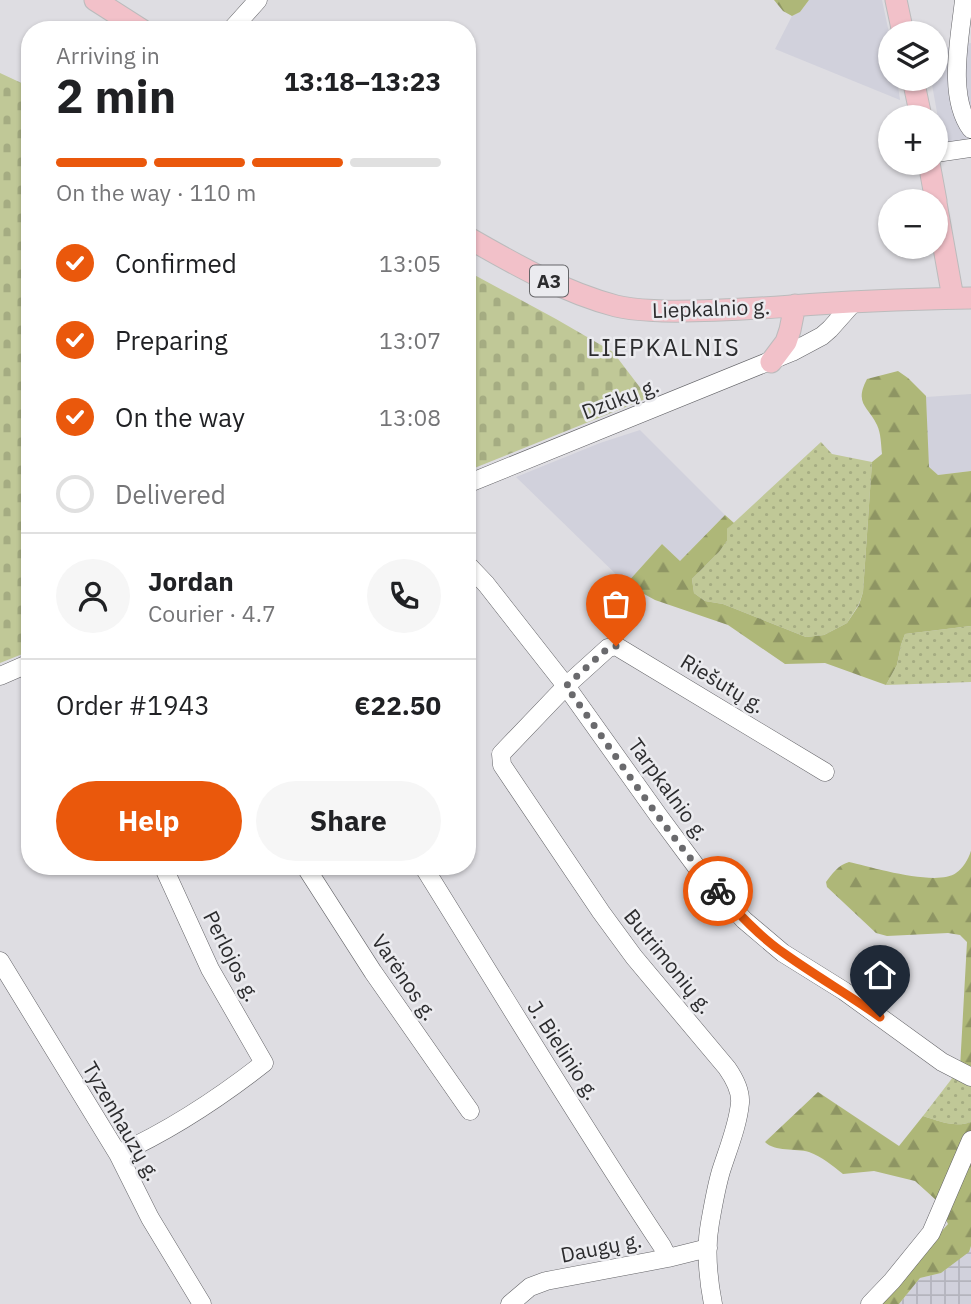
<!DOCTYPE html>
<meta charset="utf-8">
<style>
:root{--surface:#fff;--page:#f6f6f6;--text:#202124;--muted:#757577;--line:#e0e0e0;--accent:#ea580c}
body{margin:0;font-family:"IBM Plex Sans",sans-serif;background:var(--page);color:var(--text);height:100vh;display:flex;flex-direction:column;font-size:26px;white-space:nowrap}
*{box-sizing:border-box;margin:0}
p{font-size:23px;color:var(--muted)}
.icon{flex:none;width:38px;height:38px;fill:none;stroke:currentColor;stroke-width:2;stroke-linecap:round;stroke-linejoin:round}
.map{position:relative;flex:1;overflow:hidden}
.side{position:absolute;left:21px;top:21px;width:455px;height:854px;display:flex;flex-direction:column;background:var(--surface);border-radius:28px;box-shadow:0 2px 5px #0004}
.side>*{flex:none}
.buttons{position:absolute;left:878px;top:21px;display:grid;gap:14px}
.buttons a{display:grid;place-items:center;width:70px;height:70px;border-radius:50%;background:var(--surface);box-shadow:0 2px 5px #0004;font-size:35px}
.pin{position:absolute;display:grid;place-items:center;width:60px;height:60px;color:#fff;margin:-72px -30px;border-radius:50% 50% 50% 0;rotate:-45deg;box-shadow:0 0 7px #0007}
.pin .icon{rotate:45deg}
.courier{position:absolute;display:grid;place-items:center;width:70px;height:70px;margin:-35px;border:5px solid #ea580c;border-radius:50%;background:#fff;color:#222;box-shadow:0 2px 9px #0007}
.overview em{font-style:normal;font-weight:700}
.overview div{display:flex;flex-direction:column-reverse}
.overview{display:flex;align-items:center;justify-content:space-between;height:119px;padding:0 35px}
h1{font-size:46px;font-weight:700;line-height:52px}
.bar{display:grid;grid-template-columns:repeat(4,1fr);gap:10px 7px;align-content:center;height:84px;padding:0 35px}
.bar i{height:9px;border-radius:5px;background:var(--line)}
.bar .on{background:var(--accent)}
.bar p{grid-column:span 4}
.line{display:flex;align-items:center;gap:18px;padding:0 35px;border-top:2px solid var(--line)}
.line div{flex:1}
.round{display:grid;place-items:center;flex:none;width:74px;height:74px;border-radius:37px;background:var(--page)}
ol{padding:0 35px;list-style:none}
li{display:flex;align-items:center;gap:21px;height:77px}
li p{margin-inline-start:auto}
li .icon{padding:7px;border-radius:50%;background:var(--accent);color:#fff;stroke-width:4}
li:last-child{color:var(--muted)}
li i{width:38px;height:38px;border:4px solid var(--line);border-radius:50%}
.primary-button{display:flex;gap:14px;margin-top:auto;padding:14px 35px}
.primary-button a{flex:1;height:80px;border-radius:42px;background:var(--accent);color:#fff;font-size:28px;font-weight:700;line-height:80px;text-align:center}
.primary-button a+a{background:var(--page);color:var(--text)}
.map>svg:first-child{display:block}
</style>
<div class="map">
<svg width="971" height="1304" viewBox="0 0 971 1304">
<defs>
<pattern id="industrial-grid" width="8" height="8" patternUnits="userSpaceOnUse" patternTransform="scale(1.75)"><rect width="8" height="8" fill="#d1d1dc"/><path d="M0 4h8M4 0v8" fill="none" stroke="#b4b4bd"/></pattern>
<pattern id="green-dots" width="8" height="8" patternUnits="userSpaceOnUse" patternTransform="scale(1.75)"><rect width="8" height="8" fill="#c0c897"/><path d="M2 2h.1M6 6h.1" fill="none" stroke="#a5ac82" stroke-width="1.8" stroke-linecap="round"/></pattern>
<pattern id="forest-firs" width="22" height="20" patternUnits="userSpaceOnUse" patternTransform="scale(1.75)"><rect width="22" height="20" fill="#aeb778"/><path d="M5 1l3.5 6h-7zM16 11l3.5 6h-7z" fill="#8e9563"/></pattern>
<pattern id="cemetery-stones" width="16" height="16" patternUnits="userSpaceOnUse" patternTransform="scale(1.75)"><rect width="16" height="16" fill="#c0c897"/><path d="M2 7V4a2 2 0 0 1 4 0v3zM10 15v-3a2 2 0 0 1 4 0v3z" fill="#a5ac82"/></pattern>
</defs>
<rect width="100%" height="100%" fill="#dedde2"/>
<path fill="#d1d1dc" d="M809 0H882L891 42V79H897L900 100 775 49 792 16 800 12Z
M971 43V154L945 157 931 79H936V50Z
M971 394V471L938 475 928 467 926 397Z
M640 430 725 515 680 561 662 544 626 584 516 477 600 443Z"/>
<path fill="url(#industrial-grid)" d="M971 1246V1304H899L920 1278 941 1273 968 1252Z"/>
<path fill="url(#green-dots)" d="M821 442 832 454 872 462 863 592 859 604 847 623 824 635 806 637 723 604 705 601 694 593 692 579 719 552 727 541V529Z
M971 626V682L886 685 897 665 901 645 905 634Z
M960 1068 971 1071V1122C955 1128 939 1121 923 1116Z"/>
<path fill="url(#forest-firs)" d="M774 0H809L800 12 792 16 783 11Z
M898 371 908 378 926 396 929 467 938 475 971 471V626L905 634 901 645 897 665 886 685 825 663 785 664 728 625 655 600 626 584 662 544 680 561 725 515 734 523 727 529V541L719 552 692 579 694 593 705 601 723 604 806 637 824 635 847 623 859 605 863 592 872 462 882 454C881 445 881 433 877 425 868 406 854 404 867 379Z
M971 851V1071L960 1068 967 942 960 935 948 933 887 936 876 933 827 887 826 882C832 874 838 865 849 862 871 867 937 887 956 873 963 868 968 860 971 851Z
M818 1092 899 1146 923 1116C939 1121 955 1128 971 1122V1246L969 1252 941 1273 920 1278 899 1304H877L948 1224 936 1200 915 1181 874 1171 843 1174C832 1165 822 1157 809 1152 795 1148 775 1152 765 1142Z"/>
<path fill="url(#cemetery-stones)" d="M0 73 30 87V651L0 663Z
M467 271 556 319 613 352 648 398 467 471Z"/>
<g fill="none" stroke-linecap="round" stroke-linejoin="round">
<defs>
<path id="minor" d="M964 0C960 38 947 96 971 129
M231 30 258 0
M936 153 971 148
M467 484 792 352 822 336 830 329 854 302
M467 564 486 584 566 686 658 815 698 869 744 920 783 953 844 991 942 1062 971 1077
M0 676 30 663
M305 866 373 972 470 1111
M423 866C502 993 579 1121 662 1246L668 1258
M0 961 118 1154 150 1218 202 1304
M118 1154C171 1130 218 1099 264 1063L210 969 163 866
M510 1304 530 1287 546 1281 668 1258 708 1248
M713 1304C708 1278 705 1250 710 1223 713 1206 716 1188 721 1171 728 1149 738 1125 740 1103 741 1090 734 1078 727 1068L634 957 601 912 502 765 501 754 566 686 608 648 616 646 825 772
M870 1304 892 1281 931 1233 971 1140"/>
<path id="major" d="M95 0 142 30
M896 0 903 33
M913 79 921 117
M929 163 936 201
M936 203 953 298
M467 237C514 264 563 292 616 306 631 310 647 310 663 311 706 312 748 309 791 306 850 301 911 299 971 298
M771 362 786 342 790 330 795 305"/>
</defs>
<use href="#minor" stroke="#636367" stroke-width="19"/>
<use href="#major" stroke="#bbbbbc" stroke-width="23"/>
<use href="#minor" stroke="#fff" stroke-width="18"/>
<use href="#major" stroke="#f2c1c9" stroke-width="21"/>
</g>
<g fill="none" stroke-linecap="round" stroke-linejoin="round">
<path stroke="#6a6a6d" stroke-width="7" stroke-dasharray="0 12.6" d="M616 646 608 648 566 686C616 755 662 828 718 891"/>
<path stroke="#ea580c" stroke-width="9" d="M718 891C739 914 760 937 785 954 816 976 849 995 880 1017"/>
</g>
<g text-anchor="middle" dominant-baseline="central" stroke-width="5" stroke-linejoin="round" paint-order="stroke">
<rect fill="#ebebef" stroke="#656568" stroke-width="2" x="530" y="265.5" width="38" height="31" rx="5"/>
<g font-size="19" font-weight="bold" fill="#2c2c2e">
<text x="549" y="281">A3</text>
</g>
<g font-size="21" fill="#2c2c2e" stroke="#ebebef">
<text transform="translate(711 308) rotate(-2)">Liepkalnio g.</text>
<text transform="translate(620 398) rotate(-21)">Dzūkų g.</text>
<text transform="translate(723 683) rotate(31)">Riešutų g.</text>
<text transform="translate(669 789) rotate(54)">Tarpkalnio g.</text>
<text transform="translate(232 956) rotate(63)">Perlojos g.</text>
<text transform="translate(669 961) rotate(51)">Butrimonių g.</text>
<text transform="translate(405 977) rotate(56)">Varėnos g.</text>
<text transform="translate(564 1050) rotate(57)">J. Bielinio g.</text>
<text transform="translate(122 1121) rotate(60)">Tyzenhauzų g.</text>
<text transform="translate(601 1247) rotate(-11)">Daugų g.</text>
</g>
<g font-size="24" letter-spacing="2" fill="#2c2c2e" stroke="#ebebef">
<text x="664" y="347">LIEPKALNIS</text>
</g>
</g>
</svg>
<div class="buttons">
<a><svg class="icon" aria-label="layers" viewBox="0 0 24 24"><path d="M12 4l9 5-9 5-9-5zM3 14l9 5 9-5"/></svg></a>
<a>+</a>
<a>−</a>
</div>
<div class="pin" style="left:616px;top:646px;background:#ea580c"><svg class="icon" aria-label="bag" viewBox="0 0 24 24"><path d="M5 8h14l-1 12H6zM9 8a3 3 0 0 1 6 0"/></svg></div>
<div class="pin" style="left:880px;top:1017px;background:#1f2937"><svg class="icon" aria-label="home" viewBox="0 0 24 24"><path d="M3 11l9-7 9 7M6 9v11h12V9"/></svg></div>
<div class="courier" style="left:718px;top:891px"><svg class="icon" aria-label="bike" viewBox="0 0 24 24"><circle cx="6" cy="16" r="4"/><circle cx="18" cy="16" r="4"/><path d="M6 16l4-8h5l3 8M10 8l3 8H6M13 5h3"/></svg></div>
<section class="side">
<div class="overview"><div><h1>2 min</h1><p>Arriving in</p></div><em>13:18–13:23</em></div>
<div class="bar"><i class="on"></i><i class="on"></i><i class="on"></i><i></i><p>On the way · 110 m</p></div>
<ol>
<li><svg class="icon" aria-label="check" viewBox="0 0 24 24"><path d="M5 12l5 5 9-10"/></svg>Confirmed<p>13:05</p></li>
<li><svg class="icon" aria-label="check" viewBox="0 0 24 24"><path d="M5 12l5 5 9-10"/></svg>Preparing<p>13:07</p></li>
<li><svg class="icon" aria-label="check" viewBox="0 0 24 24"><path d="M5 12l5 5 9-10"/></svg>On the way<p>13:08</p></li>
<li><i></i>Delivered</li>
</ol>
<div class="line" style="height:126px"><a class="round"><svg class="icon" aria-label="person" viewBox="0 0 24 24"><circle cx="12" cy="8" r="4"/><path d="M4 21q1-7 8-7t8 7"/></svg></a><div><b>Jordan</b><p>Courier · 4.7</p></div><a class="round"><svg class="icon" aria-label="phone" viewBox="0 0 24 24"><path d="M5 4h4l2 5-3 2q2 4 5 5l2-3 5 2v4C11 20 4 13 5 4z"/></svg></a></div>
<div class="line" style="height:91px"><div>Order #1943</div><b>€22.50</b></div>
<div class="primary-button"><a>Help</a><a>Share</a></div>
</section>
</div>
